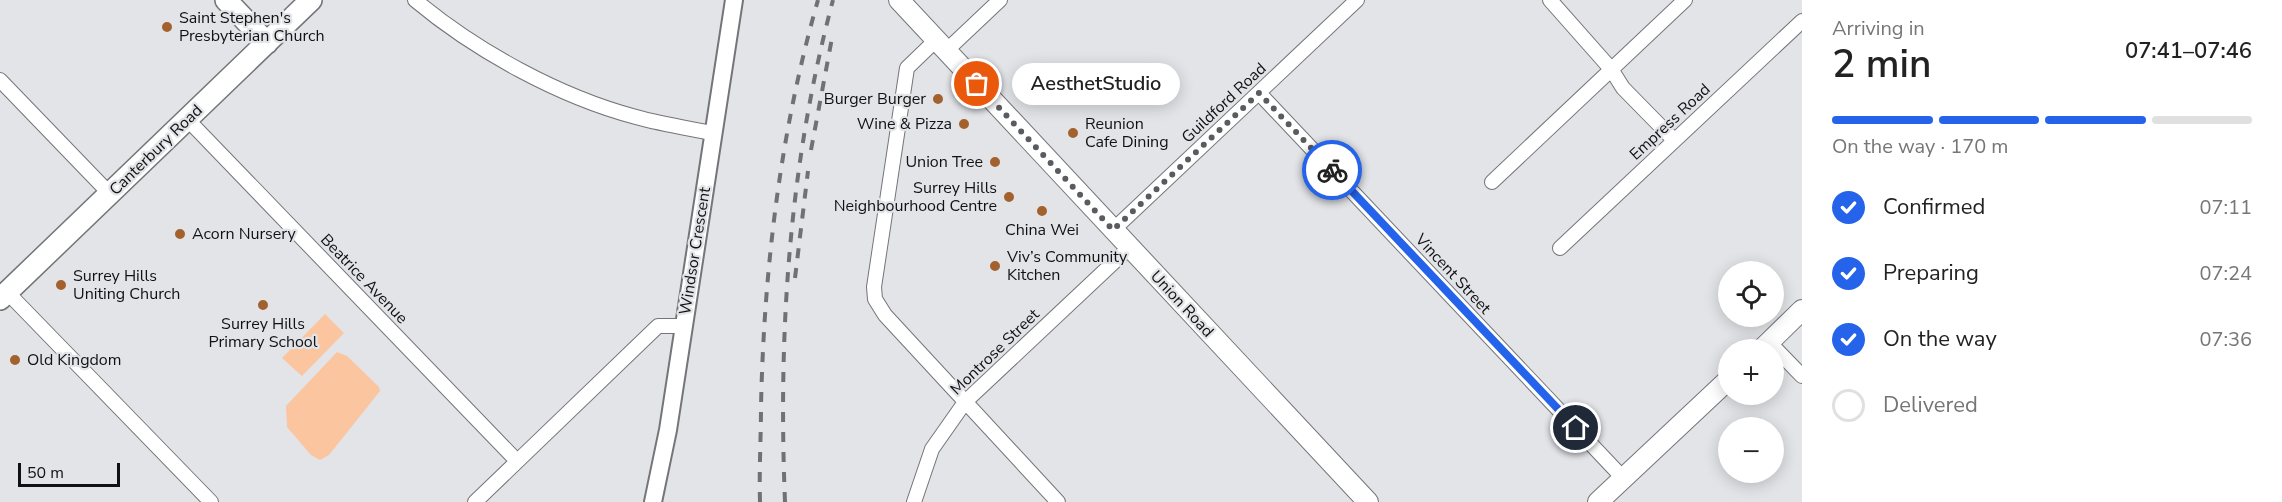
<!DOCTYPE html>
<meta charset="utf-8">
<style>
:root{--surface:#fff;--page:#f6f6f6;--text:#222;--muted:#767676;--line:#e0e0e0;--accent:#2563eb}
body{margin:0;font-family:"Nunito Sans",sans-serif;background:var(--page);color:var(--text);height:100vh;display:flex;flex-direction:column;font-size:22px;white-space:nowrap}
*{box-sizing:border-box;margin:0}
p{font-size:20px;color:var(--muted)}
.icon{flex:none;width:33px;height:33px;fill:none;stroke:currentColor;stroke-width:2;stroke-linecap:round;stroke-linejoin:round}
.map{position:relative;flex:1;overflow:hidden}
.panel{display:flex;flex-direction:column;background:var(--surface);width:480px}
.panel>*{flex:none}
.fabs{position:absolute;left:1718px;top:261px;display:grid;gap:12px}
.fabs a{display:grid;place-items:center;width:66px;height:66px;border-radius:50%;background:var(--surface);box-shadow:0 3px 15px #0003;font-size:30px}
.scale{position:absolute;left:18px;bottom:15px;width:102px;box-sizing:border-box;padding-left:6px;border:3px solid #111113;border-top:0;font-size:16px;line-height:21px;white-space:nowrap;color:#111113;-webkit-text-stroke:4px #e2e4e8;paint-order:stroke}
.pin{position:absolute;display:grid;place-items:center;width:51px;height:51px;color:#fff;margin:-26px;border:3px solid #fff;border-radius:50%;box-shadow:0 2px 6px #0007}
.courier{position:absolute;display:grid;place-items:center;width:60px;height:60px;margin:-30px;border:4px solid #2563eb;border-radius:50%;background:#fff;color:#222;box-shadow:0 2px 8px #0007}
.bubble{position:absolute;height:42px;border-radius:21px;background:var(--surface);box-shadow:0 3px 15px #0003;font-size:20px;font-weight:600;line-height:42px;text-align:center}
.headline em{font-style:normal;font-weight:600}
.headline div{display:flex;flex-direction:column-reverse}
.headline{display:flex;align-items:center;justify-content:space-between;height:102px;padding:0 30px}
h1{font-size:39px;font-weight:600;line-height:45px}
.bar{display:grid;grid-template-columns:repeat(4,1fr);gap:9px 6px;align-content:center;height:72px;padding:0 30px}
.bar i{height:8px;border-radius:4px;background:var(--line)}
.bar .selected{background:var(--accent)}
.bar p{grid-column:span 4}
ol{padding:0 30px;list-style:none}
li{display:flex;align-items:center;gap:18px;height:66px}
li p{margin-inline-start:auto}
li .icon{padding:6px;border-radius:50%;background:var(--accent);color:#fff;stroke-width:4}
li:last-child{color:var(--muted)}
li i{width:33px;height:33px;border:3px solid var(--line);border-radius:50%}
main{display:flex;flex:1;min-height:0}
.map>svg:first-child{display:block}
</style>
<main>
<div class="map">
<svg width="1802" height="502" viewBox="0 0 1802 502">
<rect width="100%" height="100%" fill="#e2e4e8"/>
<path fill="#fbc5a0" d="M325 314 344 333 302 376 282 358Z
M337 352 347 356 379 387 380 391 329 455 320 460 311 455 287 427 286 406Z"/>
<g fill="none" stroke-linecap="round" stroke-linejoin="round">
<defs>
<path id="minor" d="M415 0C476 51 560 97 636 117 661 124 687 128 712 133
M1550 0 1611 69 1623 88 1674 140
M936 40 907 68 874 287 875 299 885 315 1058 502
M946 51 1000 0
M0 80 110 194
M1259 93 1623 478
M187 119 517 461
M1492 182 1685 0
M1113 230 1357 0
M1560 248 1802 21
M7 292 211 502
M1769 342 1802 376
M475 502 658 326H684
M914 502 932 449 965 402 1130 247"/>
<path id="tertiary" d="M653 502 668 430 734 0"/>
<path id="secondary" d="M899 0 1368 502
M1761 350 1802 310
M1598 502 1728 380"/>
<path id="primary" d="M226 0 267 43
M0 299 311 0"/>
</defs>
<use href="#minor" stroke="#747579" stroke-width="16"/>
<use href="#tertiary" stroke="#747579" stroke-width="20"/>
<use href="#secondary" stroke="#747579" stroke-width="22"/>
<use href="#primary" stroke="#747579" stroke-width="24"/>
<use href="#minor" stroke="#fff" stroke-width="14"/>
<use href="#tertiary" stroke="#fff" stroke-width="16"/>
<use href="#secondary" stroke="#fff" stroke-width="20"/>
<use href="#primary" stroke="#fff" stroke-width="21"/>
<path stroke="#707174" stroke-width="4" stroke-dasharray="10 10" stroke-linecap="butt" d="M811 150 832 38
M795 278 808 171
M760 502C759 470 761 438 761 406 764 270 780 132 818 0
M785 502C778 333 789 164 833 0"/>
</g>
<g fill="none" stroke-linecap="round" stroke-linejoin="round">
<path stroke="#5a5b5e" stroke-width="6" stroke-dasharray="0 10.8" d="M977 84 1113 230 1259 93 1332 170"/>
<path stroke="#2563eb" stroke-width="8" d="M1332 170 1576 428"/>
</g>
<g fill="#a3612d" stroke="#e2e4e8" stroke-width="2">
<circle cx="167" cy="27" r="6"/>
<circle cx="938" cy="99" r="6"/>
<circle cx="964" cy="124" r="6"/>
<circle cx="1073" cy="133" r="6"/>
<circle cx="995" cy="162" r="6"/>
<circle cx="1009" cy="197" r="6"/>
<circle cx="1042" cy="211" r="6"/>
<circle cx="180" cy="234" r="6"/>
<circle cx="995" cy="266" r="6"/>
<circle cx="61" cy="285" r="6"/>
<circle cx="263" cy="305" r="6"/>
<circle cx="15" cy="360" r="6"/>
</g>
<g text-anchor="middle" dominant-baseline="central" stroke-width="4.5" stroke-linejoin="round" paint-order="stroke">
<g font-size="16" fill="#111113" stroke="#e2e4e8" text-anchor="start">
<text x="179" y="18">Saint Stephen's<tspan x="179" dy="18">Presbyterian Church</tspan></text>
<text x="926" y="99" text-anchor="end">Burger Burger</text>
<text x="952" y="124" text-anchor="end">Wine &amp; Pizza</text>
<text x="1085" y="124">Reunion<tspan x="1085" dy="18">Cafe Dining</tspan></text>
<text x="983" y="162" text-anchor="end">Union Tree</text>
<text x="997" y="188" text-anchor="end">Surrey Hills<tspan x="997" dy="18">Neighbourhood Centre</tspan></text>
<text x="1042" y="230" text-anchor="middle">China Wei</text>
<text x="192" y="234">Acorn Nursery</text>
<text x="1007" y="257">Viv’s Community<tspan x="1007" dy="18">Kitchen</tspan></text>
<text x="73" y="276">Surrey Hills<tspan x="73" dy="18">Uniting Church</tspan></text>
<text x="263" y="324" text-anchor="middle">Surrey Hills<tspan x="263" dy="18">Primary School</tspan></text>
<text x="27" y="360">Old Kingdom</text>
</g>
<g font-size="16" fill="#111113" stroke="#e2e4e8">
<text transform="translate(1224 103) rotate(-43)">Guildford Road</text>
<text transform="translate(1670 122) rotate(-43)">Empress Road</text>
<text transform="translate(156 150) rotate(-44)">Canterbury Road</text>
<text transform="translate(695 251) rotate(-81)">Windsor Crescent</text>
<text transform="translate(1453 274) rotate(47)">Vincent Street</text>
<text transform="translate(364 279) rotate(46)">Beatrice Avenue</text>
<text transform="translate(1182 304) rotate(47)">Union Road</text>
<text transform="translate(995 352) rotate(-44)">Montrose Street</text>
</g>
</g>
</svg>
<div class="fabs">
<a><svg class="icon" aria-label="locate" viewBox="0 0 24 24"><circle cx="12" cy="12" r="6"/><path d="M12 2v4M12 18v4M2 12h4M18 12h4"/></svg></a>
<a>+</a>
<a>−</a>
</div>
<div class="scale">50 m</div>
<div class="pin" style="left:977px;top:84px;background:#ea580c"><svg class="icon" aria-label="bag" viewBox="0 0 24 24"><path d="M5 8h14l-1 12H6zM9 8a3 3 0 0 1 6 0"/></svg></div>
<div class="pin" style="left:1576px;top:428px;background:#1f2937"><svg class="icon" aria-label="home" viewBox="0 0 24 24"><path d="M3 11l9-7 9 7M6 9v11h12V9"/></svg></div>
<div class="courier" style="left:1332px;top:170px"><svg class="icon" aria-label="bike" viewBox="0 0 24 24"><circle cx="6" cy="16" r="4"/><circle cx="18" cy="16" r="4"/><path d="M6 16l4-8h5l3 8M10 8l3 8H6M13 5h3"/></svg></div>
<div class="bubble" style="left:1012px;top:63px;width:168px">AesthetStudio</div>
</div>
<section class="panel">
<div class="headline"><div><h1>2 min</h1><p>Arriving in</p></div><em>07:41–07:46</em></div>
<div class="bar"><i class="selected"></i><i class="selected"></i><i class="selected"></i><i></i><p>On the way · 170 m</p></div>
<ol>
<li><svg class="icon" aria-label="check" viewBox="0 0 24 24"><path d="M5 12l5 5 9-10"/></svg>Confirmed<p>07:11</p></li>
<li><svg class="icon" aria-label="check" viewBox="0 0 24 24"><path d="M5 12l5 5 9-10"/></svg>Preparing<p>07:24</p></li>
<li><svg class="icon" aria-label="check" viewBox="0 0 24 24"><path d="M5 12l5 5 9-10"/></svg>On the way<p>07:36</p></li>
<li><i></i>Delivered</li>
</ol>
</section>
</main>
